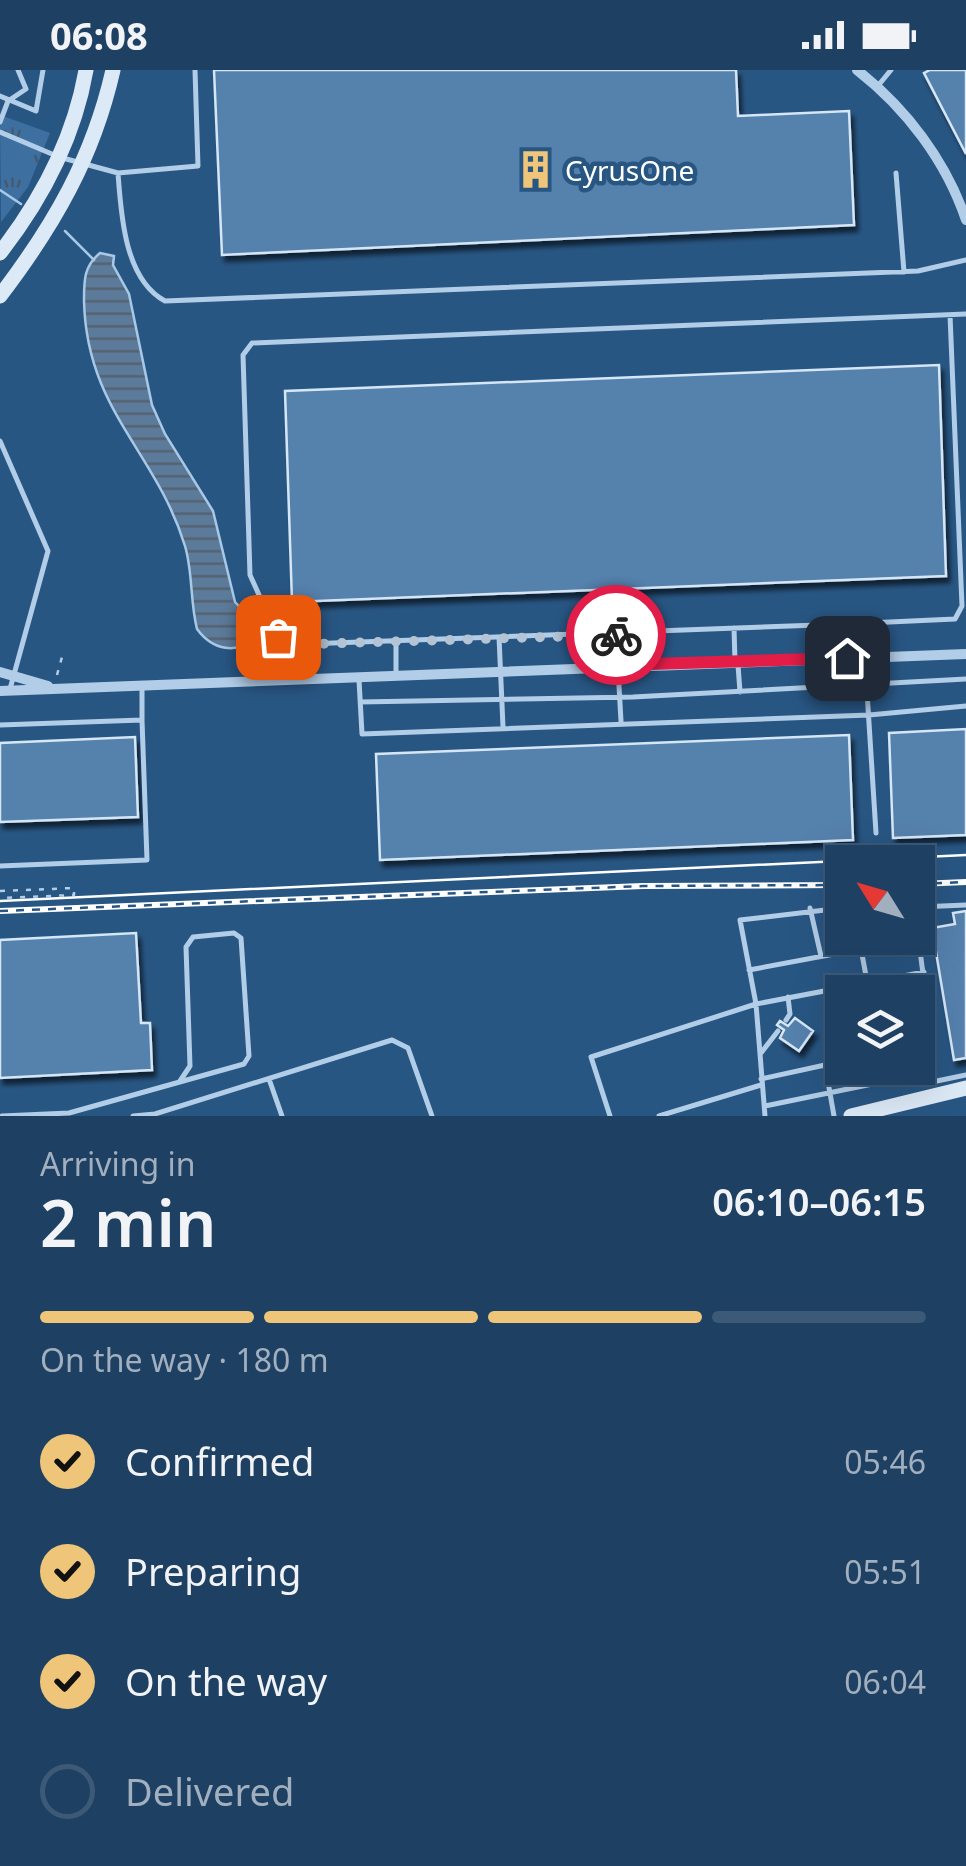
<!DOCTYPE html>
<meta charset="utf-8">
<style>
:root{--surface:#1e4062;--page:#264768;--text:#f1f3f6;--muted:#a1afbe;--line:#3c5977;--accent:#eec579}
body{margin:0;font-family:"Noto Sans",sans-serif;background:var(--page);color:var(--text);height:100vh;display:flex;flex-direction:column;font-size:38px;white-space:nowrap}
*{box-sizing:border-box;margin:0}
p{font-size:32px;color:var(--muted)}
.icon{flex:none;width:55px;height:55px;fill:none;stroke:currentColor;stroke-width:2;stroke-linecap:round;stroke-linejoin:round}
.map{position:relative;height:1046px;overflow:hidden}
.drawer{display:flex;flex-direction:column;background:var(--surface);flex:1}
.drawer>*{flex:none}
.needle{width:65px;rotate:307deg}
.fabs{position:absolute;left:825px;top:775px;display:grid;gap:20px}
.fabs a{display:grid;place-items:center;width:110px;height:110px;border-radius:0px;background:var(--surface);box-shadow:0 10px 40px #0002,0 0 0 2px var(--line);font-size:50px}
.pin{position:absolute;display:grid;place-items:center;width:85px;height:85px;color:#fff;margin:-42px;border-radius:20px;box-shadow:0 5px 15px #0006}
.courier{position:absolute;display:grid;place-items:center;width:100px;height:100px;margin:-50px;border:8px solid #e11d48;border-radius:50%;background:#fff;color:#222;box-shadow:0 2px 12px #0007}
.head em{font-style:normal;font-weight:600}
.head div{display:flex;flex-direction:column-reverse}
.head{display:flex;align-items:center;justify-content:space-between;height:170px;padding:0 40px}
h1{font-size:65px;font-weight:600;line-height:75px}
.bar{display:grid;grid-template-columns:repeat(4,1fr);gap:15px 10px;align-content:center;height:120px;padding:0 40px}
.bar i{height:12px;border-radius:8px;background:var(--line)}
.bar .on{background:var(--accent)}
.bar p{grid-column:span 4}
ol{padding:0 40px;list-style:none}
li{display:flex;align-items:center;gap:30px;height:110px}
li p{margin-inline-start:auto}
li .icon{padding:10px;border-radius:50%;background:var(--accent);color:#111;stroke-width:4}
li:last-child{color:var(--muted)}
li i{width:55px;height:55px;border:5px solid var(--line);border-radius:50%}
.status{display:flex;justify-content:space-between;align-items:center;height:70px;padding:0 50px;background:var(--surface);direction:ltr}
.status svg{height:28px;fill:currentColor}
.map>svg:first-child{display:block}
</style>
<div class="status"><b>06:08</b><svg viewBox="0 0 49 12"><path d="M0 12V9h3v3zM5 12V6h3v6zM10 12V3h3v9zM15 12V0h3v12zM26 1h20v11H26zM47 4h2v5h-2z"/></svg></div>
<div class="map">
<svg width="966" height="1046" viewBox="0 0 966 1046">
<defs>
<pattern id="grass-tufts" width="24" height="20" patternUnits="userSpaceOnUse" patternTransform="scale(2.5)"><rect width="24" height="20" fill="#3d70a0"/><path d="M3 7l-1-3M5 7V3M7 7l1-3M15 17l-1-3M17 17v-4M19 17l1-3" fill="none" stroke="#465a6e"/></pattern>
<pattern id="water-rules" width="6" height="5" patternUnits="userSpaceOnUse" patternTransform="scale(2.5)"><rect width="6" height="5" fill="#5c7a99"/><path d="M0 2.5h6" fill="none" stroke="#546372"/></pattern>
<filter id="shadow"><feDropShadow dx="3.5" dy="6" stdDeviation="2.5" flood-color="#0009"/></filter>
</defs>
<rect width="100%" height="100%" fill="#285683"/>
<path fill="url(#grass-tufts)" d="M0 45 50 63 28 117 1 152Z"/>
<path fill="url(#water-rules)" stroke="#a7c9e7" stroke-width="2.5" d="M100 183 114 186 113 195 129 224 152 335 165 364 213 441 235 532 249 547 257 568C237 584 213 581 197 559 190 532 193 503 185 476 156 381 86 340 84 230 84 210 84 196 100 183Z"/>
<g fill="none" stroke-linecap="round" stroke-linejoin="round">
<path stroke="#a7c9e7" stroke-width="2.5" d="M0 120 21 134
M65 161 94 190"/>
</g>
<path fill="#5581ad" stroke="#d5e6f6" stroke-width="2.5" filter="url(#shadow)" d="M214 0H736L738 46 849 41 854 155 222 185Z
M930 0H966V84L924 3Z
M939 295 946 506 292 532 285 321Z
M966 659V765L893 768 889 663Z
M849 665 853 770 380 790 376 684Z
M135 667 138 747 0 752V673Z
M966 841V988L954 990 932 858 955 854 953 843Z
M136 863 141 953H150L152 1000 0 1008V870Z
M795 948 813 961 799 981 780 968 784 960 777 955 780 951 788 956Z"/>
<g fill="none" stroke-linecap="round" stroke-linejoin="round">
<path stroke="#b2cde7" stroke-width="2.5" stroke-dasharray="5 8" stroke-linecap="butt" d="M57 605 62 587
M0 821 74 818V825L0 828"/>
<path stroke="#b2cde7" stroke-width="5" d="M877 17 891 0
M0 26 36 41 43 0
M0 52 8 31 26 19 18 0
M0 62 59 87 118 103 198 96 195 0
M118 103C121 143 124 209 165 231L918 201 966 190
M896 103 904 202
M0 371 48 481 10 619
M734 558 735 592
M616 564 621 651
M499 567 503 657
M396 571V605
M278 575 846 554
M847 587 846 554 955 549 962 536 950 245
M865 590 876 763
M738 595 740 622
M278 609V567L250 505 243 285 252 273 966 244
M359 610 362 664 869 645 966 636
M360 632 633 627 966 609
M0 655 142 650V616
M0 796 147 790 142 650
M918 837 966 835
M810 838 821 886
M918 865 932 974V1012L966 1005
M859 868 869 922
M749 900 861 879
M826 936 842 933
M786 950 790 944 788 927
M831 962 842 960
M761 983 778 961
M269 1009 282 1046
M761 1009 825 995
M887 1011 932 1001
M765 1036 887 1011 884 998
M2 1046 69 1043 244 994 249 986 241 868 234 863 193 867 186 877 190 996 180 1011
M133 1046 155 1044 392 970 408 978 432 1046
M610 1046 591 987 756 934 740 850 842 838
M659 1046 761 1015
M765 1046 756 934 924 902
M834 1046 825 995 842 992"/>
<path stroke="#b2cde7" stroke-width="10" d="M857 0C906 38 946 91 966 150
M0 602 48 616
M0 621 966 584"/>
<path stroke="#dce9f6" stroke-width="15" d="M0 183C42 129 74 69 86 0
M0 226C54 155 93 88 113 0
M851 1046 966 1018"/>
<path stroke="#fff" stroke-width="2.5" d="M0 831 966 785"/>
<defs>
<path id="rail" d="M918 814 966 812
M0 841 643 816 842 815"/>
</defs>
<use href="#rail" stroke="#fff" stroke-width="6"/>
<use href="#rail" stroke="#285683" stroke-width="2.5" stroke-dasharray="8" stroke-linecap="butt"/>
</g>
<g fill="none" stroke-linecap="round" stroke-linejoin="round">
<path stroke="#b4c4d4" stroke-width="10" stroke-dasharray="0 18" d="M278 567V575L616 565"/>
<path stroke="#e11d48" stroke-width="12" d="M616 565 617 595 847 588"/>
</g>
<defs>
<symbol id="building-bare" viewBox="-9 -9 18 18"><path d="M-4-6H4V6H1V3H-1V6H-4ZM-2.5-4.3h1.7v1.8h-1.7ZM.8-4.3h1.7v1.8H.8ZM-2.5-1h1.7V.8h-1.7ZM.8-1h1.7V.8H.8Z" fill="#eec579" stroke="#285683" stroke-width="2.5" paint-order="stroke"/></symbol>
</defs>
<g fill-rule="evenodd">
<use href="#building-bare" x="508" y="72" width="55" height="55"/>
</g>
<g text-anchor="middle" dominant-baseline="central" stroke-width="9" stroke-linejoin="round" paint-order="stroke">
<g font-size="28" fill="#fff" stroke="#285683" text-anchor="start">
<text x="565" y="100">CyrusOne</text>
</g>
</g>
</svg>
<div class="fabs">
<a><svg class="needle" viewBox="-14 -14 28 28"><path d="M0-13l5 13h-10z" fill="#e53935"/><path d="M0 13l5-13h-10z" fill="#a1afbe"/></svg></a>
<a><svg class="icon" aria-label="layers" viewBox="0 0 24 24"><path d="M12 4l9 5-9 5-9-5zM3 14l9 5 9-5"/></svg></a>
</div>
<div class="pin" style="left:278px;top:567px;background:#ea580c"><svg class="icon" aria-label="bag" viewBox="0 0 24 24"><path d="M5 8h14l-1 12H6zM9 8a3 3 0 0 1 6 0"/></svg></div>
<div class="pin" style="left:847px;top:588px;background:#1f2937"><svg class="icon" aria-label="home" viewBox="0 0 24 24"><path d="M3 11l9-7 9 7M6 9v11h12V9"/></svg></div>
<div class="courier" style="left:616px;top:565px"><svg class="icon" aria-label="bike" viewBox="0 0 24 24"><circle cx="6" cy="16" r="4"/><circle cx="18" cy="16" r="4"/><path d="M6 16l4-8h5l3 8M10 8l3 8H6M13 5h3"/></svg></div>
</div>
<section class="drawer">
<div class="head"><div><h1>2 min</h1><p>Arriving in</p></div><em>06:10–06:15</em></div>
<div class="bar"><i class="on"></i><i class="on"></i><i class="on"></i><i></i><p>On the way · 180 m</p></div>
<ol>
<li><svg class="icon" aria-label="check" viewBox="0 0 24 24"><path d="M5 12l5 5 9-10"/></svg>Confirmed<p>05:46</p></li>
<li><svg class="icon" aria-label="check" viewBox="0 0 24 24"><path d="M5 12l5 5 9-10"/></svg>Preparing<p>05:51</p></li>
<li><svg class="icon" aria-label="check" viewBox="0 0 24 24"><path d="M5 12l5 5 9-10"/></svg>On the way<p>06:04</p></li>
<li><i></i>Delivered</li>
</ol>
</section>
